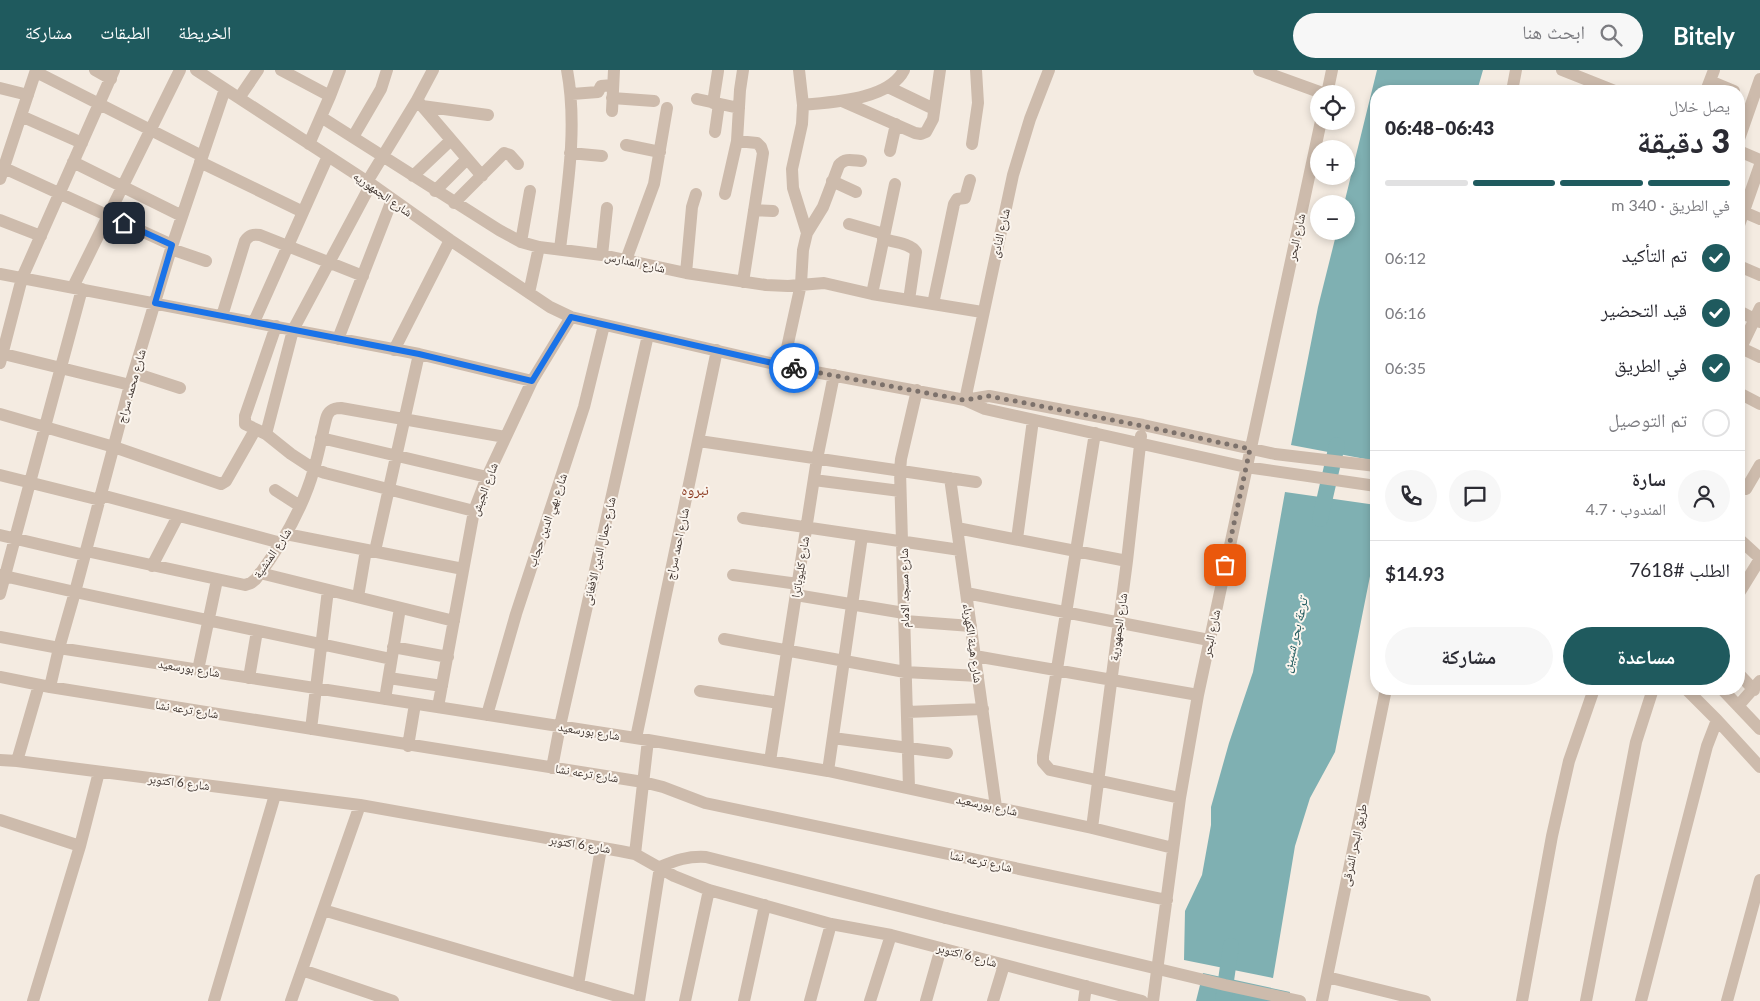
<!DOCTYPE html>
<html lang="ar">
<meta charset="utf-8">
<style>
:root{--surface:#fff;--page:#f7f7f7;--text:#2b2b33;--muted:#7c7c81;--line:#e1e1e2;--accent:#1f5a5e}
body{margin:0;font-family:Lato,"Noto Naskh Arabic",sans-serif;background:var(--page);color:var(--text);direction:rtl;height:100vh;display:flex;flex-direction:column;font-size:19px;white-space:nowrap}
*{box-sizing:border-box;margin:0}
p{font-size:16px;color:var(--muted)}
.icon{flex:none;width:28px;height:28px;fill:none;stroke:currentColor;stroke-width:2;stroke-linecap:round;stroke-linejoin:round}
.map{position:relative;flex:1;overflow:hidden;direction:ltr}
.drawer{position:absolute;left:1370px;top:15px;width:375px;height:610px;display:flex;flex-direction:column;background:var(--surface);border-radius:20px;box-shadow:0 2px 8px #0003;direction:rtl}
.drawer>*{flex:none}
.tools{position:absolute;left:1310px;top:15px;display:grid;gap:10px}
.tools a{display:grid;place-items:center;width:45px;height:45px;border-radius:50%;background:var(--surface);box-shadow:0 2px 8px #0003;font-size:25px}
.pin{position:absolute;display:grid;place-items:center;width:42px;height:42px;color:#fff;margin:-21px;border-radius:10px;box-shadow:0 2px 8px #0006}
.courier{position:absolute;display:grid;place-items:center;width:50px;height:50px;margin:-25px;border:4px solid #1a73e8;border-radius:50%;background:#fff;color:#222;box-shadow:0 1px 6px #0007}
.overview em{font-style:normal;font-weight:800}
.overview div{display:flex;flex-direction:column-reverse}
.overview{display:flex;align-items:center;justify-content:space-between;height:85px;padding:0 15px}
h1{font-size:32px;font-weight:800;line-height:38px}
.bar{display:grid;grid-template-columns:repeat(4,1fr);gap:8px 5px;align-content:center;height:60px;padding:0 15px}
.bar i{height:6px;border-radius:4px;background:var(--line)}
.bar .selected{background:var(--accent)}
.bar p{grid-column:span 4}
.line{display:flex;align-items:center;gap:12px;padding:0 15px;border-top:1px solid var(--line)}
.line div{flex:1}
.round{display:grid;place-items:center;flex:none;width:52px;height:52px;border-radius:26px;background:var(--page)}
ol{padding:0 15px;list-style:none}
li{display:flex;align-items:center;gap:15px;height:55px}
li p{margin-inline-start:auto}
li .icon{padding:5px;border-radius:50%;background:var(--accent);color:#fff;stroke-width:4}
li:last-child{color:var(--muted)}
li i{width:28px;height:28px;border:2px solid var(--line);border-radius:50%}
.primary-button{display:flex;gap:10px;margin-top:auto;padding:10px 15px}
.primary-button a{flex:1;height:58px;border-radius:30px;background:var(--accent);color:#fff;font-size:20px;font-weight:800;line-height:58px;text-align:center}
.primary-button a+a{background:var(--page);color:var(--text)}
header{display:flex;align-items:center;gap:30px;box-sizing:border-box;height:70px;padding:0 25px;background:var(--accent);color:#fff}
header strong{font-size:24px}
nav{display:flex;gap:28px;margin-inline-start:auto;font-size:18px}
.search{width:350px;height:45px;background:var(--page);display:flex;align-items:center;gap:12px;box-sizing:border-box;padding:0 18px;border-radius:28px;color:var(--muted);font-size:19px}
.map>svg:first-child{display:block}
</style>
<header>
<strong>Bitely</strong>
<div class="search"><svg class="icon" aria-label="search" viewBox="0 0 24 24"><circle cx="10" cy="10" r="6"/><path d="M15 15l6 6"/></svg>ابحث هنا</div>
<nav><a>الخريطة</a><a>الطبقات</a><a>مشاركة</a></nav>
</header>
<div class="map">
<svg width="1760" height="931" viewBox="0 0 1760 931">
<rect width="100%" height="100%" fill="#f4ebe1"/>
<path fill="#7fb0b2" d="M1377 0H1483L1477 21H1376V391L1291 375 1318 237 1337 161H1346V134H1344Z
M1285 422 1376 435V476L1335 682 1310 728 1295 776 1273 908 1184 890 1185 841 1202 805 1211 755V737L1229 673 1253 602Z
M1203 903 1290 922 1288 931H1196Z"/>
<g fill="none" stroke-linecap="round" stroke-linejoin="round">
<path stroke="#7fb0b2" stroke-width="16" d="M1320 449 1337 375
M1223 931 1231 876"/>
<path stroke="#cdbbac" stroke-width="12" d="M95 0 111 9
M196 0 371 114 450 170 550 237 571 247 783 296 965 330 985 339 1246 397 1376 416
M281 0 330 26
M1259 0 1325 24
M1562 0 1615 21
M36 2 202 86
M1710 11 1734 21
M888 17 934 39
M0 18 28 25
M1512 21 1516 0
M1706 21 1714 0
M572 24 598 22 601 16 613 15
M1327 24 1332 0
M239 28 258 0
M612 28 654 31
M697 29 739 38
M417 30 482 106
M842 31 915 63 921 64 926 62 933 49 940 0
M713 33 718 1
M803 35C832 32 889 30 904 0
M422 36 488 45
M612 41 614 0
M21 46 82 73
M321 47 499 160 521 172 539 177 602 185 686 203 766 215 788 216 824 213 872 224 982 242
M715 62 719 34
M353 67 381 19 387 0
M1739 69 1760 9
M737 71 757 73 761 77 763 83 743 212
M309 74 330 26 340 0
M972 74 978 33 976 0
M626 75 660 82
M890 81 896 54
M1739 81 1760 90
M570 83 602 86
M73 92 182 146
M200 92 303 142
M4 98 172 175
M413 106 451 70
M0 109 36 0
M832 111 856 122
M367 112 417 30 433 0
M435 121 467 89
M725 124 737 71 740 20 743 0
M454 133 504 83 510 85 518 94
M754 140 773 141
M1739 140 1760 149
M0 150 41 166
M849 154 884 164
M1739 155 1760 95
M807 163 823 137 839 95C845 88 851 90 861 91
M883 169C893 172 911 173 916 182L909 230
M521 172 530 121
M171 179 206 191
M560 179C567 120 578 58 567 0
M602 185 607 138
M626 190 654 114 667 38
M1739 196 1760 205
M686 203 692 137 696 124
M0 204 419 284 532 311
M73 217 180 0
M529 223 539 177
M872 224 895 114
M933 234 954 134 957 129 965 128 970 110
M1739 241 1760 252
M222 246 245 171C249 165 253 164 260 165L363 206
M254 252 328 86
M276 256 245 346V354L266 364 291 384 314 399 325 403 474 441
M338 269 392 130
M1739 277 1760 287
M394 280 450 170
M1739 282 1760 238
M0 283 130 315
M0 293 22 208 114 0
M783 296 801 214 803 180 807 163 793 118 792 99 802 54 803 35 799 0
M134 303 180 318
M1739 323 1760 334
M965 330 989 326 1143 355 1275 384 1376 396
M965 330 1013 105 1030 49 1049 0
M0 344 114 377 221 414 226 411 255 360
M1095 363 1043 686V692L1050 700 1180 728
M266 364 293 260 371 114
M321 368 487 407
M699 371 976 412
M0 405 100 430
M950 408 996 737
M814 410 900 421
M1746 419 1760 395
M275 420 300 436
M101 425 281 473
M743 448 960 480
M957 458 1127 491
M286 464 463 499
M0 465 85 485
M1017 469 1033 350
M1739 469 1760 488
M86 481 245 515 251 513 256 509C281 476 303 438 314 399 319 382 322 365 326 349 328 341 332 338 341 338L505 367
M375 481 419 284
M152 496 178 446
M260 503 454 551
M0 505 75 522 391 589
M733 505 798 514
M966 523 1209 570
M1739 523 1760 489
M0 524 82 219
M796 525 904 543
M358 527 366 480
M905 551 971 556
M0 567 59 578 648 670 828 701 1092 758 1173 778
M724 569 905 602 978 606
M393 577 448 587
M975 586 1198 625
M198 600 217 510
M1739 604 1754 620
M0 607 50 617 643 712 663 717 705 733 1167 830
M249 608 257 561
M389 608 442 616
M50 617 59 578 75 522 130 315 171 179 225 19
M1686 619 1717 650 1760 697
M1722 619 1760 659
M700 621 779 633
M385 629 400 538
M1738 636 1760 611
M438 637 474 441 487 407 532 311 571 247
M907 642 983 639
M487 645 516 544 584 337 604 255
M311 659 328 520
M636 668 717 280
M833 668 947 683
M408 676 415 634
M0 690 17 691 360 735 620 781 635 784 674 806 709 820 831 854 891 865 1142 931
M17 691 39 615
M770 691 817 389 834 305
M552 698 560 656 648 265
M828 701 862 466
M909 718 900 401 901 389 917 320
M0 750 80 776
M1092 758 1127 491 1141 366
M635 784 648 670
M323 840 634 931
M302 900 393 931
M1327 907 1425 931
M578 915 601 778
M33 931 80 776 99 702
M214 931 275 725
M291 931 360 735
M639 931 660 797C676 790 688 786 706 787L946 848
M685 931 709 820
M744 931 765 835
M810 931 831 854
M870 931 891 865
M926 931 941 878
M993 931 1004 895
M1084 931 1086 916
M1153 931 1180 728 1198 625 1321 51
M1322 931 1386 619
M1522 931 1552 766 1569 691 1594 619
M1586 931 1636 672 1653 619
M1641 931 1707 676 1717 650
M1727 931 1760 810"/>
<path stroke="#cdbbac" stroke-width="12" d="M946 848 1225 915 1300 931"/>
</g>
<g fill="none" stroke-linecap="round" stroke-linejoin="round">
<path stroke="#7c716b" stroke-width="5" stroke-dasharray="0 9" d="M794 298 964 330 989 326 1143 356 1250 379 1225 495"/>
<path stroke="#1a73e8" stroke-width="6" d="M124 153 172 175 155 233 419 284 532 311 571 247 794 298"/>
</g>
<g text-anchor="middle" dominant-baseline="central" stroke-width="4" stroke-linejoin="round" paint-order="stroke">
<g font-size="12" fill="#3b302b" stroke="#fbf5ee">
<text transform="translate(383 124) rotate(35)">شارع الجمهوريه</text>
<text transform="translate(1000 163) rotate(-77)">شارع النادى</text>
<text transform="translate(1296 167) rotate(-78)">شارع البحر</text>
<text transform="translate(635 192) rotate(12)">شارع المدارس</text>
<text transform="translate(131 316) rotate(-74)">شارع محمد سراج</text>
<text transform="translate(484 419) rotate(-69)">شارع الجيش</text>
<text transform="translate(547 450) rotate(-71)">شارع بهي الدين حجاب</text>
<text transform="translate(677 474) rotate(-78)">شارع احمد سراج</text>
<text transform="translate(599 481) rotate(-77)">شارع جمال الدين الافغانى</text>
<text transform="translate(272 483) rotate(-56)">شارع المنشية</text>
<text transform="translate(800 497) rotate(-81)">شارع كليوباترا</text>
<text transform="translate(904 518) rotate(-91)">شارع مسجد الامام</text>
<text transform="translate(1118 557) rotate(-82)">شارع الجمهورية</text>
<text transform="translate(1211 563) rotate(-78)">شارع البحر</text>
<text transform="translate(973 573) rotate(82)">شارع هيئة الكهرباء</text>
<text transform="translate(189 598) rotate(9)">شارع بورسعيد</text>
<text transform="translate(187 639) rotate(9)">شارع ترعه نشا</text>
<text transform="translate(589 661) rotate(9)">شارع بورسعيد</text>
<text transform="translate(587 703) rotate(9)">شارع ترعه نشا</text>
<text transform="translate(179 712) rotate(7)">شارع 6 اكتوبر</text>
<text transform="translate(987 735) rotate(12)">شارع بورسعيد</text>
<text transform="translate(580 774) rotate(9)">شارع 6 اكتوبر</text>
<text transform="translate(1354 775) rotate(-78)">طريق البحر الشرقى</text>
<text transform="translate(981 791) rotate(12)">شارع ترعه نشا</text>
<text transform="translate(967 885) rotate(15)">شارع 6 اكتوبر</text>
</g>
<g font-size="14" font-style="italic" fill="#1f5a5e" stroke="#fbf5ee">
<text transform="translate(1294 565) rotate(-77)">ترعة بحر شبين</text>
</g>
<g font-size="15" fill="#8c3b22" stroke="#fbf5ee">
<text x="695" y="419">نبروه</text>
</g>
</g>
</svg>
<div class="tools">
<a><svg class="icon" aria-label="locate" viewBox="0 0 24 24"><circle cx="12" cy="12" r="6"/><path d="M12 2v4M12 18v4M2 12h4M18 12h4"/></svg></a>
<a>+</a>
<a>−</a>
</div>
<div class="pin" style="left:1225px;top:495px;background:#ea580c"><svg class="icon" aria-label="bag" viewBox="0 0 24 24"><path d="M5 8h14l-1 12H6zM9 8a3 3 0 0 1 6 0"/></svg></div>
<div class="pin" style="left:124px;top:153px;background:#1f2937"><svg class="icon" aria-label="home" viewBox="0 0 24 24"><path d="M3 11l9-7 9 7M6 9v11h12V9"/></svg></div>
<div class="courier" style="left:794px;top:298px"><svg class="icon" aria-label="bike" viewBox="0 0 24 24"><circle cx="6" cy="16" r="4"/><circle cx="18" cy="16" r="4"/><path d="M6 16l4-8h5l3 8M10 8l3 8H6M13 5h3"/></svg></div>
<section class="drawer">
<div class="overview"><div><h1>3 دقيقة</h1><p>يصل خلال</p></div><em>06:43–06:48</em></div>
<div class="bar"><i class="selected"></i><i class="selected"></i><i class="selected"></i><i></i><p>في الطريق · 340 m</p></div>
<ol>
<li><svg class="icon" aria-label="check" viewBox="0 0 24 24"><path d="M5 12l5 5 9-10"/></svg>تم التأكيد<p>06:12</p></li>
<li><svg class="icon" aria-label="check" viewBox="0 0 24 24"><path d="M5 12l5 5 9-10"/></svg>قيد التحضير<p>06:16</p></li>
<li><svg class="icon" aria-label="check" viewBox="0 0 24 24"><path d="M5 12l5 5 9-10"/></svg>في الطريق<p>06:35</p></li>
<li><i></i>تم التوصيل</li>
</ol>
<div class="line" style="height:90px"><a class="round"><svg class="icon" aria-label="person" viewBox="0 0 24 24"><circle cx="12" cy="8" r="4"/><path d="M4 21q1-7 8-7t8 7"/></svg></a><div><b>سارة</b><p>المندوب · 4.7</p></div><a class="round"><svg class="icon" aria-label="chat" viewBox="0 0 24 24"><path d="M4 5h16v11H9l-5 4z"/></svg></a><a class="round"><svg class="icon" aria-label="phone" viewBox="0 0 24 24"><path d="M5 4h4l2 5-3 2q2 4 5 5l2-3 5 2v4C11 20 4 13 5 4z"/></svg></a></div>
<div class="line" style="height:65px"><div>الطلب #7618</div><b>$14.93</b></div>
<div class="primary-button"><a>مساعدة</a><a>مشاركة</a></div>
</section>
</div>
